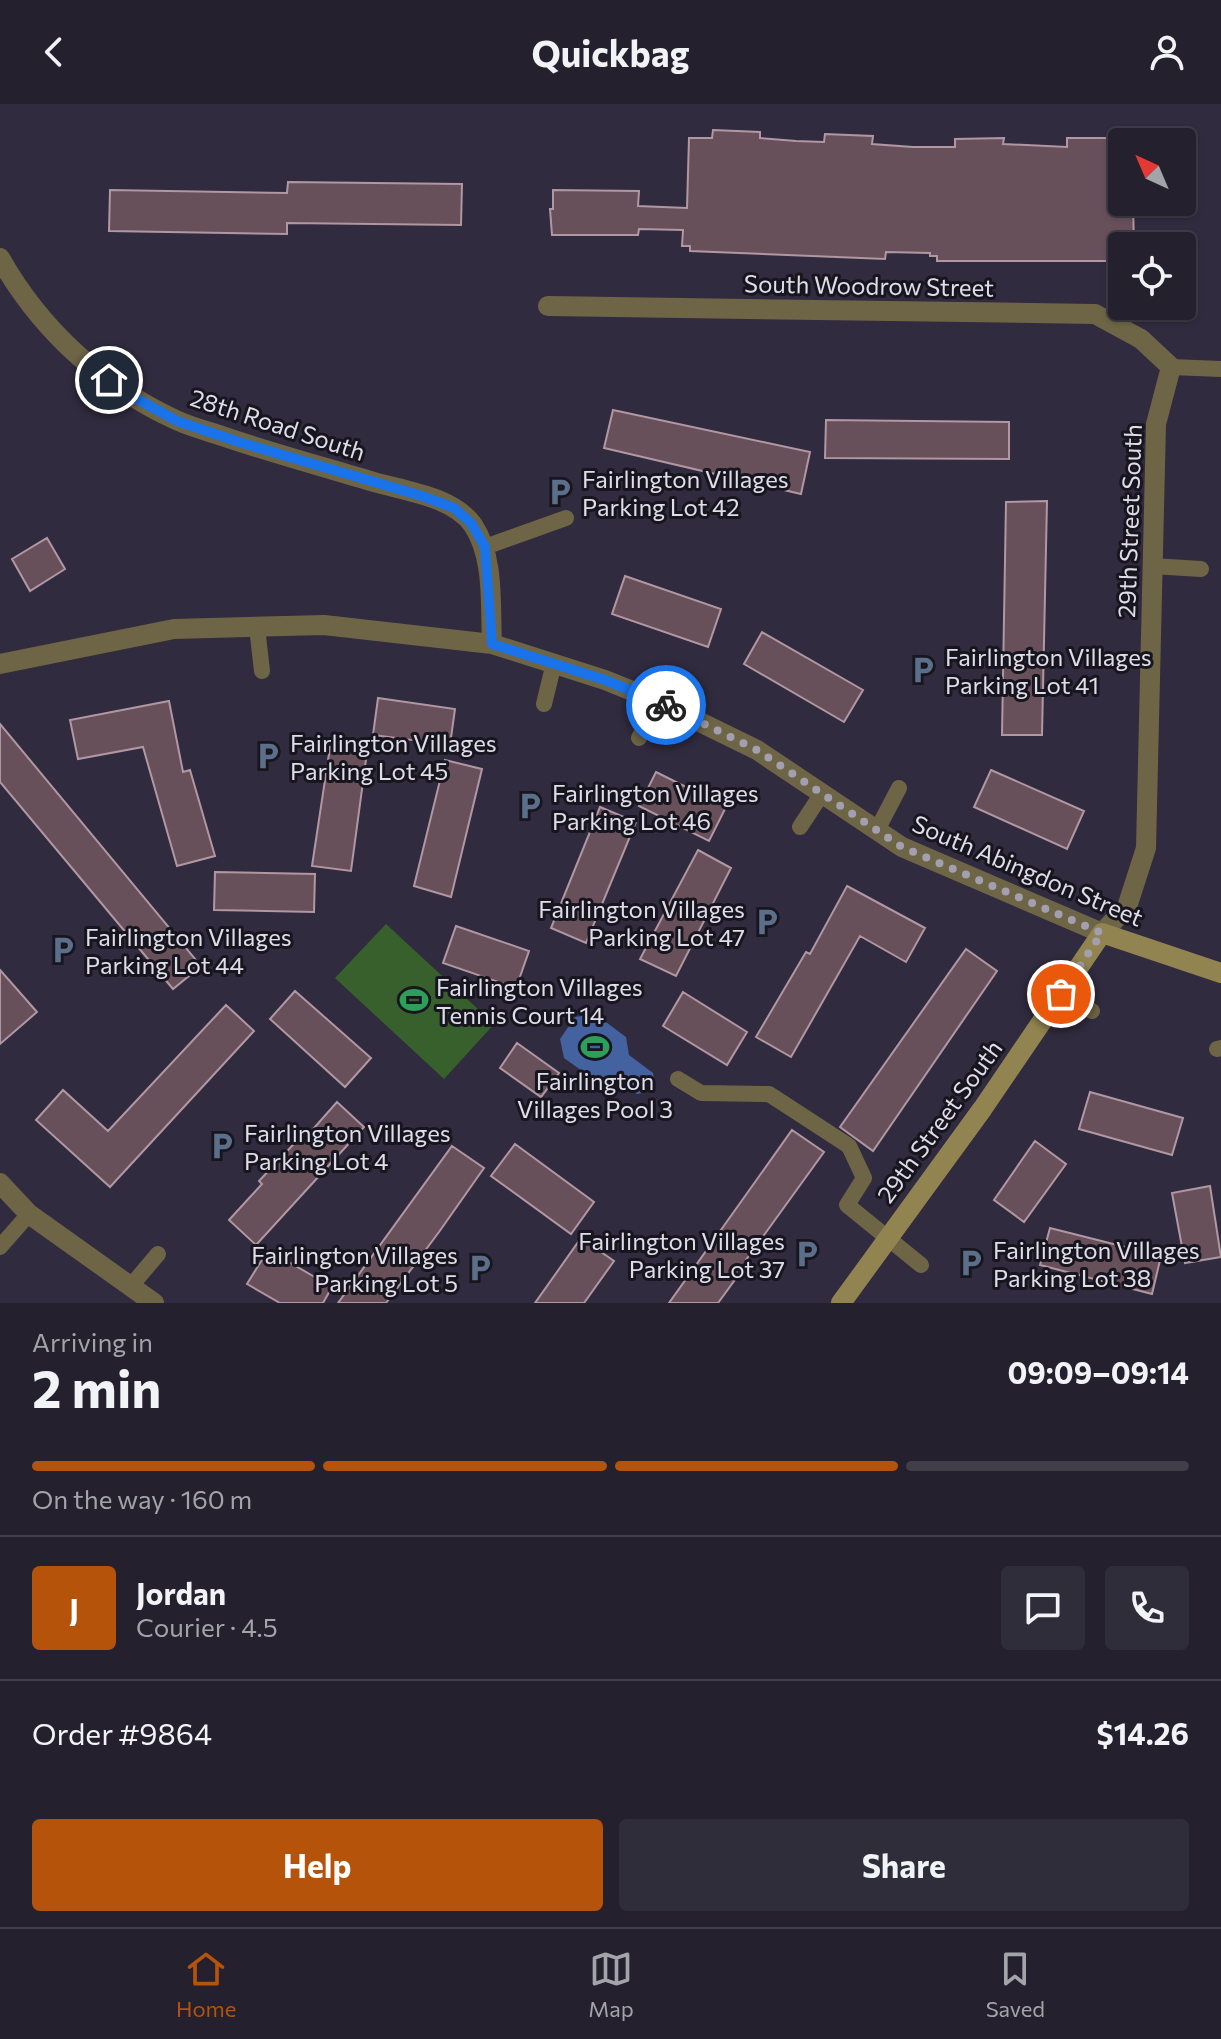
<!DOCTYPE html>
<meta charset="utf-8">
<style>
:root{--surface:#24202e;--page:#302d3a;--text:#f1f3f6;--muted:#a3a3aa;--line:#413e4a;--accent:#b45309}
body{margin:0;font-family:Commissioner,sans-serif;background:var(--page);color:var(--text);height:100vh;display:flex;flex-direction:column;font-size:30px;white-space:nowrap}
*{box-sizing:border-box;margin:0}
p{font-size:26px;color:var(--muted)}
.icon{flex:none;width:44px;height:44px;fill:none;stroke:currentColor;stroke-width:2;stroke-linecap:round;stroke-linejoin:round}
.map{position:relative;height:1199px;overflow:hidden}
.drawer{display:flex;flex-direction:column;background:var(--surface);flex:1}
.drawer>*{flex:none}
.needle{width:52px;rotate:316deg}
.buttons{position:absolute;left:1108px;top:24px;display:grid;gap:16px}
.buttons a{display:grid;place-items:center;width:88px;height:88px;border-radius:8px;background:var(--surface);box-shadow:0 2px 6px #0004,0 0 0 2px var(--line);font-size:40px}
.pin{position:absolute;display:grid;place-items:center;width:68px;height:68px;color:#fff;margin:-34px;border:4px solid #fff;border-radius:50%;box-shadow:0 2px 8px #0007}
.courier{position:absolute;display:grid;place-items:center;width:80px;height:80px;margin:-40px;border:6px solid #1a73e8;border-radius:50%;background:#fff;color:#222;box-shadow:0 2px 10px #0007}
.summary em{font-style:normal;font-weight:700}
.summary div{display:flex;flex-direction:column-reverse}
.summary{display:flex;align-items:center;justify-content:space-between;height:136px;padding:0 32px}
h1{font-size:52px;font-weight:700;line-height:60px}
.bar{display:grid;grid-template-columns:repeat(4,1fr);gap:12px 8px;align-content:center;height:96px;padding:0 32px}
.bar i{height:10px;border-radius:6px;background:var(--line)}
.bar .selected{background:var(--accent)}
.bar p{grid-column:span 4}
.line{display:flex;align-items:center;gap:20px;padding:0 32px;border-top:2px solid var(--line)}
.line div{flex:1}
.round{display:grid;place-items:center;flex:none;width:84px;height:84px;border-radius:8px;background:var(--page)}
.primary-button{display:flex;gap:16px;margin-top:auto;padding:16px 32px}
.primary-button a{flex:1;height:92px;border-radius:8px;background:var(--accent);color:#fff;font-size:32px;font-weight:700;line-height:92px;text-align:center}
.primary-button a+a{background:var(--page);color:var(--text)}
header{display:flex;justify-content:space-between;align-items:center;height:104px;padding:0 32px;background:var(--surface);font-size:36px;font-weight:700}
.tab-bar{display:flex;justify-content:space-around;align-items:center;height:112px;border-top:2px solid var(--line);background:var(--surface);font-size:22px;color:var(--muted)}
.tab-bar a{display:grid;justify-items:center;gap:4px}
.tab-bar .selected{color:var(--accent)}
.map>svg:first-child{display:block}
</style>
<header><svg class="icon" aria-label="back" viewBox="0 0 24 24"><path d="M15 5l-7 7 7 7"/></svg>Quickbag<svg class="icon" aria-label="person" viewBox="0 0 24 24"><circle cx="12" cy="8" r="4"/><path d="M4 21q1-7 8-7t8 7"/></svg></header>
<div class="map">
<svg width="1221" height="1199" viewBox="0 0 1221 1199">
<rect width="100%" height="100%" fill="#302b3e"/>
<path fill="#38602d" d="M386 820 494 920 496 918 444 975 335 874Z"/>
<path fill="#4461a0" d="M595 910 626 933 629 951 653 969 654 974 643 989 637 990 614 973 596 977 564 954 560 935 575 913Z"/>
<path fill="#68505b" stroke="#b197a2" stroke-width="2" d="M713 26 760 28V34L796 37 824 38 825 30 873 32 872 40 913 43H955V35L1004 34 1003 40 1067 43V34H1115V42H1122V98H1133L1134 142H1122V157H937V152H930V149L886 148 885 155 690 147V142H682L683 126 639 125 638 131H552L550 105H553V86L639 87 638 102 687 104 689 34H712Z
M288 78 462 80 461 121 287 119V130L109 127 110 86 287 89Z
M613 306 810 348 801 390 604 344Z
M826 316 1009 318V355L825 354Z
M1047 397 1042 631H1002L1006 398Z
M47 434 65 465 30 487 12 455Z
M625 472 721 505 708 543 612 510Z
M762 528 863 586 844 618 744 560Z
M378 594 455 605 450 641 373 631Z
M169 597 183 668 190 666 215 752 177 762 143 643 78 655 70 616Z
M0 620 201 862 173 885 0 678Z
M330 643 367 648 351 767 312 762Z
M445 656 482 665 451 793 414 782Z
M991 666 1084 707 1067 745 974 703Z
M656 668 726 703 709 737 639 702Z
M600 703 636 718 586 839 551 824Z
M698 746 731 764 676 872 640 855Z
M215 768 315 770 314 808 214 806Z
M847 782 925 824 906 858 860 832 791 953 756 933 806 848 810 850Z
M456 822 529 847 516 884 443 859Z
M966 845 997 867 873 1047 840 1023Z
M0 866 37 908 0 940Z
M295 887 371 954 345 983 270 915Z
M683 888 747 928 727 961 663 922Z
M226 901 254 927 110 1083 36 1016 63 986 108 1027Z
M517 939 559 969 541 993 500 964Z
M1090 988 1183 1014 1172 1051 1079 1025Z
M337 998 364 1023 256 1141 229 1116 262 1080 259 1077 305 1028 307 1032Z
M792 1026 824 1048 746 1156 748 1158 718 1199H669Z
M1035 1037 1066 1060 1024 1118 994 1096Z
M515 1040 594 1098 571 1130 491 1072Z
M452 1042 484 1064 439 1128 386 1199H338Z
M1210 1082 1221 1153 1185 1159 1172 1089Z
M1050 1124 1161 1152 1152 1190 1040 1161Z
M581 1134 614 1157 584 1199H535Z
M268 1146 332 1183 323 1199H280L247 1180Z"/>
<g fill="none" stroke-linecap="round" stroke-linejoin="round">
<path stroke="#6e6546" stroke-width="16" d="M1171 263 1221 265
M485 443 566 414
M1152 462 1201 465
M257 523 262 567
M544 600 554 559
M639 634 657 597
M800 723 823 688
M877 726 899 684
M1061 890 1092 907
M1217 945 1221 944
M678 975 701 989 769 990 849 1042 864 1074 847 1101 921 1161
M0 1143 29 1110
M130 1183 158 1150"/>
<path stroke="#6e6546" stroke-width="20" d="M0 154C40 225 102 282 176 316 191 323 207 327 222 332 272 349 324 363 374 378 406 387 453 393 473 421 495 454 490 502 492 540
M0 560 174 525 324 521 492 540 605 576 657 597 757 646 902 743 1102 829 1127 803 1146 744 1156 320 1171 263 1141 235 1095 210 548 202
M0 1079 29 1110 154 1199"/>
<path stroke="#928450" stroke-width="20" d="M841 1199 983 1004 1102 829 1221 869"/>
</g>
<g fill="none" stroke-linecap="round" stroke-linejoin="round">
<path stroke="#a29fae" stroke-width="8" stroke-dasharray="0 14.4" d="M666 601 757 646 902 743 1102 829 1061 890"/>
<path stroke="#1a73e8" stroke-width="10" d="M109 276 128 290 177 317 239 338 422 392 454 404 471 419 485 443 492 540 605 576 666 601"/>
</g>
<defs>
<symbol id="parking-bare" viewBox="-9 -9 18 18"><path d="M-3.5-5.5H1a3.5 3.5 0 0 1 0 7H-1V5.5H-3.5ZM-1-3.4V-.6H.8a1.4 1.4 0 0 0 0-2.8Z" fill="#5c6f8a" stroke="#17151e" stroke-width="2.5" paint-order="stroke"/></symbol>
<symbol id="stadium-bare" viewBox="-9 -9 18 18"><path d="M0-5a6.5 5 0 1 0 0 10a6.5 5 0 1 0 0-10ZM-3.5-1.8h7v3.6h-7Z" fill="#2e9e5b" stroke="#17151e" stroke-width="2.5" paint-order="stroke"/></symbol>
</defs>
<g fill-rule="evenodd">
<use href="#parking-bare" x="540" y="368" width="40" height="40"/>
<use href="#parking-bare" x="903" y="546" width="40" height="40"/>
<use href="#parking-bare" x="248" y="632" width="40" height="40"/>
<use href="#parking-bare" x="510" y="682" width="40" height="40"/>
<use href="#parking-bare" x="747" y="798" width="40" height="40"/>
<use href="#parking-bare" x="43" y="826" width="40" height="40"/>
<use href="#stadium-bare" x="394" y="876" width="40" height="40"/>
<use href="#stadium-bare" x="575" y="923" width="40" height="40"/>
<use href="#parking-bare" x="202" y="1022" width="40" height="40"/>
<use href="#parking-bare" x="787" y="1130" width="40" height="40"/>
<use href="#parking-bare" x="951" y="1139" width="40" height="40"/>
<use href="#parking-bare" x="460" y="1144" width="40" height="40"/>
</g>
<g text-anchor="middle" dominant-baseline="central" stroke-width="6" stroke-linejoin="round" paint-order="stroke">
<g font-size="24" fill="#e0ddea" stroke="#17151e">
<text transform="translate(869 181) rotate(1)">South Woodrow Street</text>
<text transform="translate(278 320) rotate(18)">28th Road South</text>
<text transform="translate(1129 417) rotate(-88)">29th Street South</text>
<text transform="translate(1028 766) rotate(23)">South Abingdon Street</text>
<text transform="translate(939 1017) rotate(-54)">29th Street South</text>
</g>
<g font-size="24" fill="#e0ddea" stroke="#17151e" text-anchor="start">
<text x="582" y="374">Fairlington Villages<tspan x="582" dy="28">Parking Lot 42</tspan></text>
<text x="945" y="552">Fairlington Villages<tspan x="945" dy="28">Parking Lot 41</tspan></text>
<text x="290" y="638">Fairlington Villages<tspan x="290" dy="28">Parking Lot 45</tspan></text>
<text x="552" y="688">Fairlington Villages<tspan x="552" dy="28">Parking Lot 46</tspan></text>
<text x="745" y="804" text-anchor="end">Fairlington Villages<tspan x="745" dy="28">Parking Lot 47</tspan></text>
<text x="85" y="832">Fairlington Villages<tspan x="85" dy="28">Parking Lot 44</tspan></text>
<text x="436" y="882">Fairlington Villages<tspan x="436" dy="28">Tennis Court 14</tspan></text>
<text x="595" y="976" text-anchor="middle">Fairlington<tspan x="595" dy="28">Villages Pool 3</tspan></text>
<text x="244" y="1028">Fairlington Villages<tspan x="244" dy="28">Parking Lot 4</tspan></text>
<text x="785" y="1136" text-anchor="end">Fairlington Villages<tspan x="785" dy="28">Parking Lot 37</tspan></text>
<text x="993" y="1145">Fairlington Villages<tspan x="993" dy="28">Parking Lot 38</tspan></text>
<text x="458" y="1150" text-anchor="end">Fairlington Villages<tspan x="458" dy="28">Parking Lot 5</tspan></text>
</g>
</g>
</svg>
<div class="buttons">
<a><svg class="needle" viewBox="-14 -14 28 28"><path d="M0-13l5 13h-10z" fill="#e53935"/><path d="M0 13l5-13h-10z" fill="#a3a3aa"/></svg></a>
<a><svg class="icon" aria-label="locate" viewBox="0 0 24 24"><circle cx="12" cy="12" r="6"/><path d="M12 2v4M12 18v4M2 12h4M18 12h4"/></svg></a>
</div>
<div class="pin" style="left:1061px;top:890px;background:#ea580c"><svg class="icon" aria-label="bag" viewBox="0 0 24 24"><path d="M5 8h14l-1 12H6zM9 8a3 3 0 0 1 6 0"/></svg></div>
<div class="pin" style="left:109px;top:276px;background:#1f2937"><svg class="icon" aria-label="home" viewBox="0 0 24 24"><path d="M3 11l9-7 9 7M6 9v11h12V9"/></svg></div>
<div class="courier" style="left:666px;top:601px"><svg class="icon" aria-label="bike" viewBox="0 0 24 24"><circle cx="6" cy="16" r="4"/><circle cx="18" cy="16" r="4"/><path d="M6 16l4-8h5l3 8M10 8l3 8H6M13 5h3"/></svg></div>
</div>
<section class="drawer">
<div class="summary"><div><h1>2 min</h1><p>Arriving in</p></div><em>09:09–09:14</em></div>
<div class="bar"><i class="selected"></i><i class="selected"></i><i class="selected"></i><i></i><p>On the way · 160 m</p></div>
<div class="line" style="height:144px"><b class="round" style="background:var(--accent);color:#fff">J</b><div><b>Jordan</b><p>Courier · 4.5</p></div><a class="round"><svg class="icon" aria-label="chat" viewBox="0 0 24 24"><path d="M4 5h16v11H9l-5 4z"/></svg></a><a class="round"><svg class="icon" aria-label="phone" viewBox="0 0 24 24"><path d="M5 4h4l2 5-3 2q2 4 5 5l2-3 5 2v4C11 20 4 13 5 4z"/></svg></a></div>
<div class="line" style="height:104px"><div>Order #9864</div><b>$14.26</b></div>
<div class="primary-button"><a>Help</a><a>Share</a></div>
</section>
<nav class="tab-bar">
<a class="selected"><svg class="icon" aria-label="home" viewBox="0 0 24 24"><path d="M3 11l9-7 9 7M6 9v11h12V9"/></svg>Home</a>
<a><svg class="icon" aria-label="map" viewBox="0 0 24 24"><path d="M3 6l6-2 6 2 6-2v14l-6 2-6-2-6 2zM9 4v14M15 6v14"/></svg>Map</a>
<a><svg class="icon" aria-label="saved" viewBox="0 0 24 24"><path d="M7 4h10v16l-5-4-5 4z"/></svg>Saved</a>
</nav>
